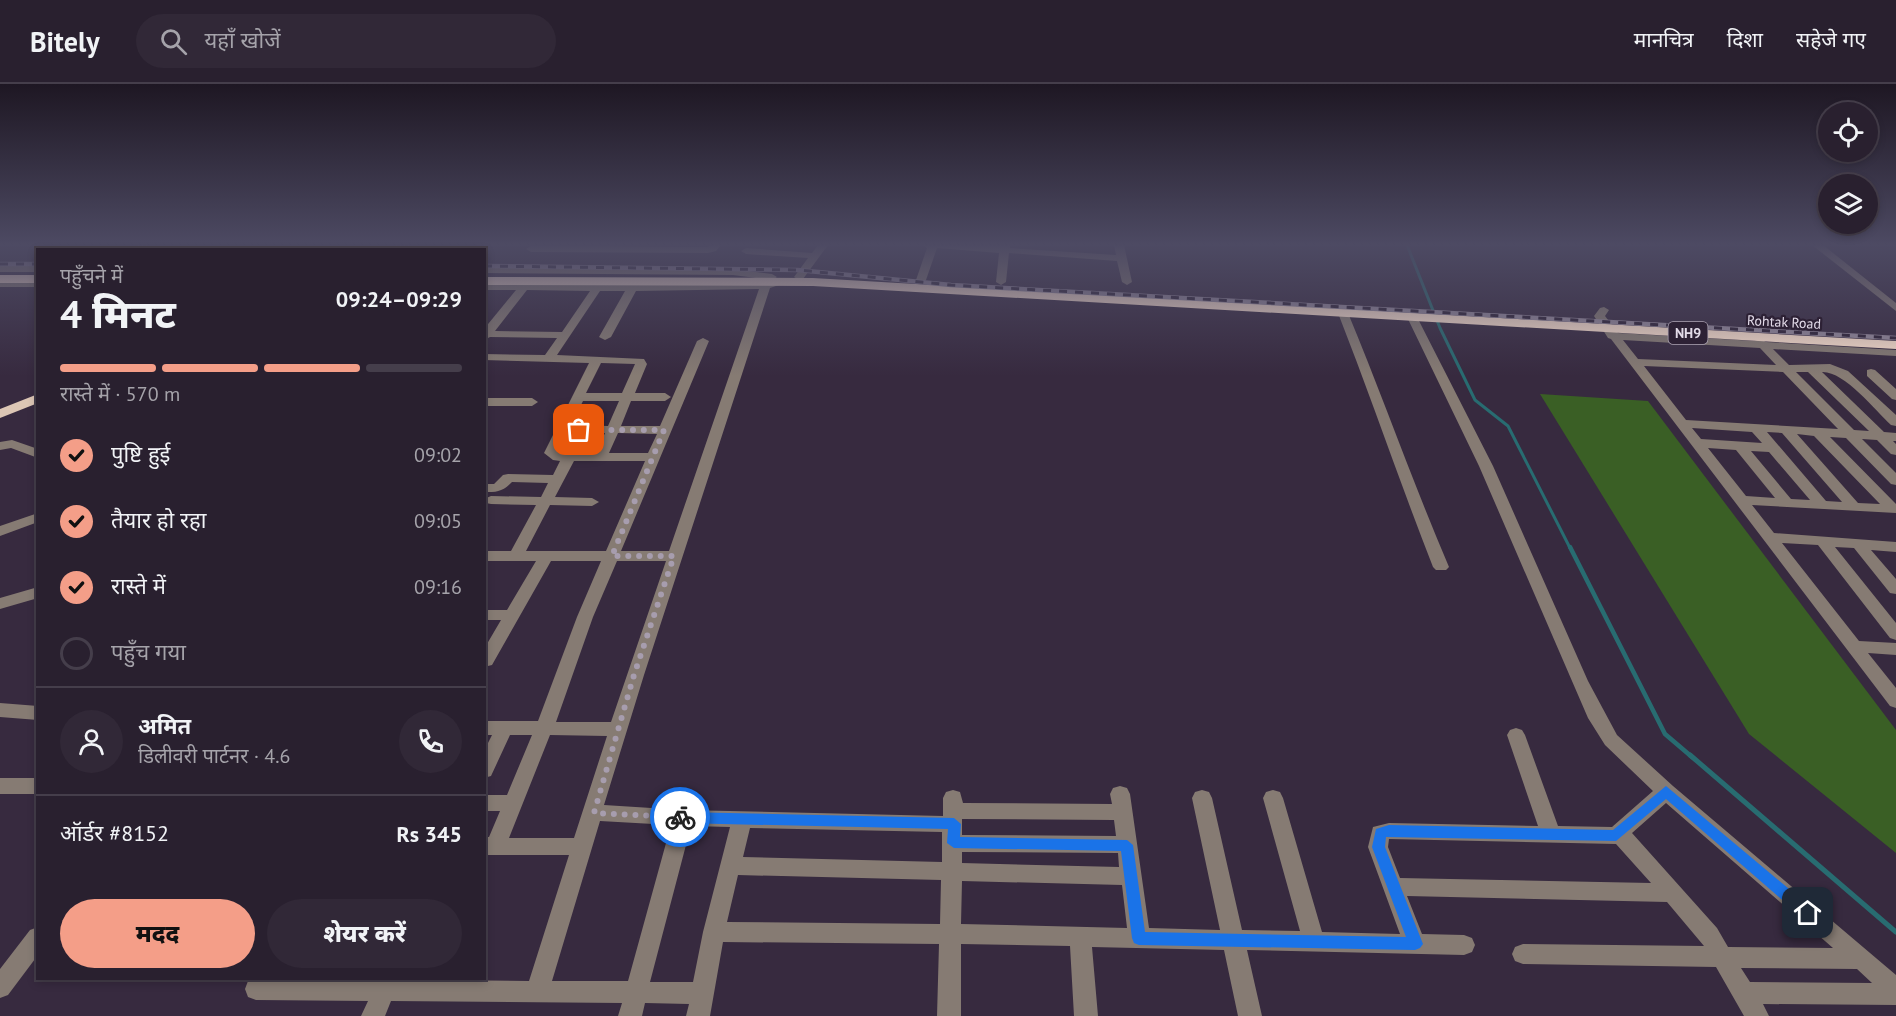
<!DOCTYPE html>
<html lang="hi">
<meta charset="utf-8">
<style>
:root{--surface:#29202f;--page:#312837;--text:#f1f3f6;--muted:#a5a3aa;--line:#453e4b;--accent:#f49e88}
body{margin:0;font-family:"PT Sans","Noto Sans Devanagari",sans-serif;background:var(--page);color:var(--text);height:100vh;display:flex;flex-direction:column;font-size:22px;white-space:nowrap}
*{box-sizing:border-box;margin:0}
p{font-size:20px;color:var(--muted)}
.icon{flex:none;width:33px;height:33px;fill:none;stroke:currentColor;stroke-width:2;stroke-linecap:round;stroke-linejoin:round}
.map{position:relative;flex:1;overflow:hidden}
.side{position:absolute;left:36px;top:164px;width:450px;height:732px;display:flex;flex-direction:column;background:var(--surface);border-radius:0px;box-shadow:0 3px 9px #0003,0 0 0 2px var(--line)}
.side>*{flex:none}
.tools{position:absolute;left:1818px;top:18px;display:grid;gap:12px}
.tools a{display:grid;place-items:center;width:60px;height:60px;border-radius:50%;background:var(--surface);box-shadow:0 3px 9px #0003,0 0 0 2px var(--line);font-size:30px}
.pin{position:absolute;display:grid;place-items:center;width:51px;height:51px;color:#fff;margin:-26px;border-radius:12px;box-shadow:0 3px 9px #0006}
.courier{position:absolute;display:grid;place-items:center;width:60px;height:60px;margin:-30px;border:4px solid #1a73e8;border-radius:50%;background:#fff;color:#222;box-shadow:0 2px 8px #0007}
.overview em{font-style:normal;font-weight:800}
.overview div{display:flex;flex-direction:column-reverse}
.overview{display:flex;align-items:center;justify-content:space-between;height:102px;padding:0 24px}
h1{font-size:39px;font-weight:800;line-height:45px}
.bar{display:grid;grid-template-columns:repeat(4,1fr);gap:9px 6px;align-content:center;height:72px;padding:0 24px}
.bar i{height:8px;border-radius:4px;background:var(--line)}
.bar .on{background:var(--accent)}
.bar p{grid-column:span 4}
.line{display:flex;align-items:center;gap:15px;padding:0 24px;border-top:2px solid var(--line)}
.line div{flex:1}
.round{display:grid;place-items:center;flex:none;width:63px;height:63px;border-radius:32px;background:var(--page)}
ol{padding:0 24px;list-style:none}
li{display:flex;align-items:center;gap:18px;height:66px}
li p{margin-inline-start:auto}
li .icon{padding:6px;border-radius:50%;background:var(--accent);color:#111;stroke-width:4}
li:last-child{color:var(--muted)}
li i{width:33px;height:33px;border:3px solid var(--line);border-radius:50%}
.cta{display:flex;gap:12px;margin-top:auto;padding:12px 24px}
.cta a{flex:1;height:69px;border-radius:36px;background:var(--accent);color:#111;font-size:24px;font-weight:800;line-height:69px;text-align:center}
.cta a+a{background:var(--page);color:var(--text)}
header{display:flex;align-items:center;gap:36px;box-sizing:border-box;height:84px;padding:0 30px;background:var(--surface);border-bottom:2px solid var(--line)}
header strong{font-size:28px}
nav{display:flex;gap:33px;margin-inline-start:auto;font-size:21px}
.search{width:420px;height:54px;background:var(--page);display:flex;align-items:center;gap:15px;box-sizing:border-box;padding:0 21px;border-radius:33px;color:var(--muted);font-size:22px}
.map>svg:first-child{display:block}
</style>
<header>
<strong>Bitely</strong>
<div class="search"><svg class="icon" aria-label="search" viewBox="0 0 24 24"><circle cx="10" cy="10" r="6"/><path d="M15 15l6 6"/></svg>यहाँ खोजें</div>
<nav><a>मानचित्र</a><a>दिशा</a><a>सहेजे गए</a></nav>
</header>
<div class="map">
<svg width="1896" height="932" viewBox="0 0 1896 932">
<rect width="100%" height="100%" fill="#372a3f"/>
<path fill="#3a5f25" d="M1540 310 1648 317 1896 646V769L1749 650Z"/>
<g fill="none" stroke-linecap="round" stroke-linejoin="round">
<path stroke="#286c71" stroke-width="3" d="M1407 161 1440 244 1475 316 1508 342 1570 464"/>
<path stroke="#286c71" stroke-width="4.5" d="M1570 463 1665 650 1692 673"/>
<path stroke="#286c71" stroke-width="5" d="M1690 671 1896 848"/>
<path fill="#867b73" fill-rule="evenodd" d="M137 161H149L144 165H133Z
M396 161H410L404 165H391Z
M711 161H721L716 167 708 169 531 168 526 165 531 162 708 163Z
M818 161H828L803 195 799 196 794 193 808 174 746 170 741 167 746 164 812 169Z
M923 161H1010V164L1116 171 1114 161H1124L1132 198 1127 201 1122 198 1117 177 1009 169 1006 198 1001 201 996 198 999 169 937 164 926 196 921 199 916 196 927 164Z
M1812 161H1823L1896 219V227Z
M0 182H38V188H0Z
M484 183 733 185 772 190 777 193 772 196 733 191 484 189Z
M0 197H38V203H0Z
M774 198 779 201 770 204 644 591 604 721 683 726 943 732V714L946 708 953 706 960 708 963 719 1112 720 1110 710 1113 704 1120 702 1127 704 1130 710 1149 844 1220 846 1192 714 1195 708 1202 706 1209 708 1212 714 1242 846 1300 847 1263 714 1266 708 1273 706 1280 708 1283 714 1322 848 1400 850 1368 763 1373 743 1389 739 1538 742 1507 651 1510 646 1516 644 1522 646 1525 651 1558 742 1612 743 1653 707 1605 661 1588 634 1479 382 1407 233 1412 230 1417 233 1493 382 1588 597 1617 651 1673 702 1896 891V921L1763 920 1769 932H1744L1716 883 1523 880 1515 877 1512 870 1515 863 1523 860 1704 862 1667 818 1407 812 1422 850 1464 851 1472 854 1475 861 1472 868 1464 871 1247 866 1262 932H1238L1224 866 1092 863 1098 932H1074L1070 862 961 860V932H937L939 860 723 858 710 932H686L689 920 645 919 642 932H618L622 919 391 917 385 932H361L368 917 256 916 248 913 245 905 248 897 256 894 529 897 569 771H484V753H489L500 727H484V711H507L532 651H510L491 692 484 694V667L492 651H484V637H538L577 533 601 477H551L492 581 484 583V565L501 536H484V526H507L536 477H484V467H511L536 421 491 420 486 419 484 415 491 412 541 413 548 399 512 398C502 408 497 408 484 408V400H494L503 391 508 390 553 391 560 377 553 376 544 369 589 279 484 276V270L545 271 557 254 490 253 484 256V245L516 206H484V200L724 201ZM759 205 669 467H621L709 257 703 254 697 257 660 342H621L631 317H665L671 313 665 309H635L647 280 644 275 557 271 600 207H625L599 253 605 256 611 253 636 207ZM527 206 590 207 562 248 495 247ZM601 279 635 280 622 309H586ZM583 317H619L608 342 571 341ZM567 349H605L596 369H561L558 368ZM618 349 657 350 648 369H609ZM574 377H645L606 467H526L550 421 592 422 599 418 592 414 555 413ZM617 477H666L611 638H556L593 533ZM550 651 607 652 574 754H509ZM1666 719 1833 864 1728 863 1717 844 1632 749ZM962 735 1114 736 1116 752 962 751ZM600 737 671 741 628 897H552ZM691 742 730 743 703 848 693 898H650ZM750 744 942 748V778L743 773ZM1389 755 1616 760 1651 799 1400 794 1388 763ZM962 768 1118 769 1119 783 962 779ZM738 791 941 796 940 840 727 838ZM962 797 1122 801 1127 844 961 840ZM1741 884 1857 885 1872 899 1750 898Z
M1604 223 1609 226 1605 232 1618 249 1755 257 1760 255 1766 258 1896 266V272L1773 265 1789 281 1830 280 1848 287 1896 331V342L1891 341C1875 326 1844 287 1822 288L1884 348 1896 349V357H1893L1896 360V371L1891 370 1877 356 1862 355 1896 389V401L1891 400 1846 354 1830 353 1896 420V429L1752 421 1774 449 1896 458V468L1871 466 1896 495V510L1890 509 1854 464 1835 463 1896 539V556L1890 554 1818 461 1782 459 1859 557 1896 559V571L1868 569 1896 604V624L1890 622 1611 255 1608 254 1594 232 1600 224ZM1623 256 1760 264 1776 281 1638 275ZM1644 282 1783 288 1838 345 1686 336ZM1796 288H1808L1869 347 1854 346ZM1692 344 1752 348 1762 359 1701 355ZM1767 348 1782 349 1842 418 1826 417ZM1797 350 1814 352 1880 420 1858 419ZM1708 364 1736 366 1775 414 1746 412ZM1751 367 1769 368 1810 416 1791 415Z
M1343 226 1348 229C1383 313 1413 399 1449 483L1446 486H1436L1433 483C1400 399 1371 313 1338 229Z
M1871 285 1875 286 1896 305V316L1892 315 1867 292V286Z
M484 314H532L538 318 532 322H484Z
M12 356 38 365V374L11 364 0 366V358Z
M38 429V438L0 452V442Z
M38 503V514L0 525V514Z
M0 619 38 622V636L0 633Z
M0 694H38V710H0Z
M38 843V871L8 911 0 914V885L30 846Z"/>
<path fill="#dcc6b5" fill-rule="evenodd" d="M38 310V319L0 334V325Z"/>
<path fill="#fee3cf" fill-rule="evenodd" d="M0 191H38V199H0Z
M484 193 813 194 1896 257V265L813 202 484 201Z"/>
<defs>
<path id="rail" d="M0 180H38
M484 182 798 186 951 201 1896 254"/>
</defs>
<use href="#rail" stroke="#968b9c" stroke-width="4.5"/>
<use href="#rail" stroke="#2d2135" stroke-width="3" stroke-dasharray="8" stroke-linecap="butt"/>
</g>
<linearGradient id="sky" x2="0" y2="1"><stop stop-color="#1e1723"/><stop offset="0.55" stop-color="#4d4a63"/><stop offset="1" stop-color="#4d4a63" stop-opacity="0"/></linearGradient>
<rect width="1896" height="292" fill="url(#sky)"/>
<path fill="#1a73e8" d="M1666 702 1813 825 1815 829 1813 834 1808 835 1803 834 1666 715 1616 757 1386 753 1385 763 1423 860 1420 864 1415 866 1139 861 1134 859 1132 854 1121 767 954 764 947 759 948 745 680 739 673 733 680 728 954 734 961 740 960 753 1127 756 1133 761 1145 848 1406 853 1372 763 1376 745 1389 741 1613 746Z"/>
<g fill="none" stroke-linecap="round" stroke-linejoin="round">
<path stroke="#a79dae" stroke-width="6" stroke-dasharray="0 10.8" d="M579 346H664L612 472H674L634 591 594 729 680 733"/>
</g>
<g text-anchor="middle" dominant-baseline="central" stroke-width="4.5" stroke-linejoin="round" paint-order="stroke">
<g font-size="14" fill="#e3dbe9" stroke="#2d2135">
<text transform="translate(1784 238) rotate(3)">Rohtak Road</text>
</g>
<rect fill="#2d2135" stroke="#aca3b3" stroke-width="1.5" x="1668.5" y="238" width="39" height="22" rx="4.5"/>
<g font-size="14" font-weight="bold" fill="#e3dbe9">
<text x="1688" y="249">NH9</text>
</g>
</g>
</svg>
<div class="tools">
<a><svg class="icon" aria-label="locate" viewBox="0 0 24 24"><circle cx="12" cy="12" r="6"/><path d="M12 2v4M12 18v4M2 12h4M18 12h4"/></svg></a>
<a><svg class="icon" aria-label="layers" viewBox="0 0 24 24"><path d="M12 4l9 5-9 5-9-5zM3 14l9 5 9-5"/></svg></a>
</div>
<div class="pin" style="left:579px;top:346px;background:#ea580c"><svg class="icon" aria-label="bag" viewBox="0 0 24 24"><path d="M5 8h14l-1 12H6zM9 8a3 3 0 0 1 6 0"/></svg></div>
<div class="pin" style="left:1808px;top:829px;background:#1f2937"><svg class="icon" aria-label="home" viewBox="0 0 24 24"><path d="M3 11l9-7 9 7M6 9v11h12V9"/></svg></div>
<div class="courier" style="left:680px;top:733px"><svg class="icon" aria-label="bike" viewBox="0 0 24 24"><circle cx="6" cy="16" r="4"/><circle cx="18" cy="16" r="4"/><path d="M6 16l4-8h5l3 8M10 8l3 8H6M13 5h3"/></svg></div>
<section class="side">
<div class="overview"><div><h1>4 मिनट</h1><p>पहुँचने में</p></div><em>09:24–09:29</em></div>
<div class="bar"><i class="on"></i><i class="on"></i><i class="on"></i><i></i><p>रास्ते में · 570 m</p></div>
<ol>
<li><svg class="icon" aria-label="check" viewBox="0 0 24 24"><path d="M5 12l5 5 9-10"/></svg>पुष्टि हुई<p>09:02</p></li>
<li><svg class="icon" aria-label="check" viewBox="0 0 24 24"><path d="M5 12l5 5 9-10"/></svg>तैयार हो रहा<p>09:05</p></li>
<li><svg class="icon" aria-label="check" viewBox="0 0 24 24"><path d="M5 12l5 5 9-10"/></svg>रास्ते में<p>09:16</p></li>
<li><i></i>पहुँच गया</li>
</ol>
<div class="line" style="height:108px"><a class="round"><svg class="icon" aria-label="person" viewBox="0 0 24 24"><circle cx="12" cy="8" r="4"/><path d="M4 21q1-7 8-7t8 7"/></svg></a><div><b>अमित</b><p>डिलीवरी पार्टनर · 4.6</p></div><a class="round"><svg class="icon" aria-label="phone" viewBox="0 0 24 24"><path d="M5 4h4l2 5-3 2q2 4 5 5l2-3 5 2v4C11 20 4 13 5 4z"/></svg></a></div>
<div class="line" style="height:78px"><div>ऑर्डर #8152</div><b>Rs 345</b></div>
<div class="cta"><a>मदद</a><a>शेयर करें</a></div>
</section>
</div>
